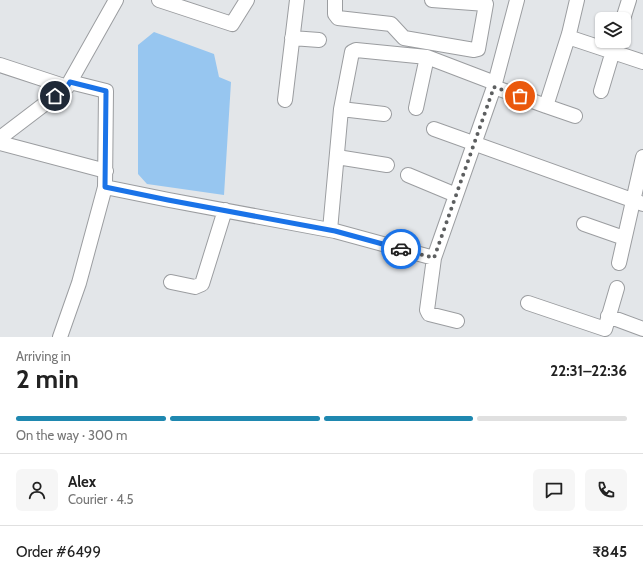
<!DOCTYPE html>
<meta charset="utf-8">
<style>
:root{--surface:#fff;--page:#f6f6f6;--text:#222;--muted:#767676;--line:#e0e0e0;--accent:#1f88b0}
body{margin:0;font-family:Cabin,sans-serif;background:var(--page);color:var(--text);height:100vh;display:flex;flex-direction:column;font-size:15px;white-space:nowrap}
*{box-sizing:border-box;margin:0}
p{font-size:13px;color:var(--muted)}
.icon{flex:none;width:22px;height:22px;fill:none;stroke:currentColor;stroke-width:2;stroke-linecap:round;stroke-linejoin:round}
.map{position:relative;height:337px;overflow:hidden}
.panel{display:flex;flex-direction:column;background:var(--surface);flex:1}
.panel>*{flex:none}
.controls{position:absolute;left:595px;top:12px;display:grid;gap:8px}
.controls a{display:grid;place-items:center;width:36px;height:36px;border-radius:6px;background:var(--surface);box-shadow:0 1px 3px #0004;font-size:20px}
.pin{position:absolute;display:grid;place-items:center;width:34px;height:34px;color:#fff;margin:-17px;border:2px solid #fff;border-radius:50%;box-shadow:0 1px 4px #0007}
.courier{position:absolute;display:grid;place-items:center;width:40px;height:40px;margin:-20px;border:3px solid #1a73e8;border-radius:50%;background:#fff;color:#222;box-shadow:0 1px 5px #0007}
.head em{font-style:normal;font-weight:700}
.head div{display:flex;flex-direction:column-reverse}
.head{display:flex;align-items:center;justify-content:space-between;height:68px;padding:0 16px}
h1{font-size:26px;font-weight:700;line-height:30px}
.bar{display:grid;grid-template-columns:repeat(4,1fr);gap:6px 4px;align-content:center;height:48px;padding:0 16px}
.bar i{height:5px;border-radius:3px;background:var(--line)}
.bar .current{background:var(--accent)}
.bar p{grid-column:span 4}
.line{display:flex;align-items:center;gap:10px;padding:0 16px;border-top:1px solid var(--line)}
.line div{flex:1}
.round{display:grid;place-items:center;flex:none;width:42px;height:42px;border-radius:6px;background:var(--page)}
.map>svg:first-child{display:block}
</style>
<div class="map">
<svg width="643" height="337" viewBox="0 0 643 337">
<rect width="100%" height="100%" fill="#e3e6e9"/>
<path fill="#97c6f0" d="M154 32 214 54 219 77 231 82 224 195 147 184 138 174V45Z"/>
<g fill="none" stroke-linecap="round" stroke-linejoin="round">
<defs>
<path id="minor" d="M159 0 232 24 247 0
M335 0V14L338 18 391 24 404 38 474 50 478 49 486 4 432 0
M623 19 629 0
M568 37 643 62
M292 38 319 40
M0 65 67 87
M494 87 546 106 569 34 577 0
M601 91 616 41
M285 100 297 0
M546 106 575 116
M416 108 427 57
M341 109 384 114
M434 129 643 204
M0 138 67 87 116 0
M0 143 106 171
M337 157 387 165
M408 175 456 195
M105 187 169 200 335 231 434 258
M584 224 624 238
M330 230 341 109 352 52 356 50 427 57 495 83
M619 263 643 157
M171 282 195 287 202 284 225 210
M528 303 605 329 617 288
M608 316 643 329
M457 321 429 314 427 310 434 258 494 87 517 0
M60 337 79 283 105 187 106 91 70 82"/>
</defs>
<use href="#minor" stroke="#9b9da0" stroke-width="16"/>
<use href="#minor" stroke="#fff" stroke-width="14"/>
</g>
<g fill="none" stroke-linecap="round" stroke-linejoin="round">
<path stroke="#5d5f60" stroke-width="4" stroke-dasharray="0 7.2" d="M401 249 434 258 494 87 520 96"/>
<path stroke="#1a73e8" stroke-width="5" d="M55 96 67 87 70 82 106 91 105 187 168 200 335 231 401 249"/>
</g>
</svg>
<div class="controls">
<a><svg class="icon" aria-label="layers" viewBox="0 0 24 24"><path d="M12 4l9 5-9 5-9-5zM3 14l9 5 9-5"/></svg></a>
</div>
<div class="pin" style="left:520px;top:96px;background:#ea580c"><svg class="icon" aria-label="bag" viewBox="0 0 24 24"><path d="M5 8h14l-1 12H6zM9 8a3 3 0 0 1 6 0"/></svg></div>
<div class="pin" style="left:55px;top:96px;background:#1f2937"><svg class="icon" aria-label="home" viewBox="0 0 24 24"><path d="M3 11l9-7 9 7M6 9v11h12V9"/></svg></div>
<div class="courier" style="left:401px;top:249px"><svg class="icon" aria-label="car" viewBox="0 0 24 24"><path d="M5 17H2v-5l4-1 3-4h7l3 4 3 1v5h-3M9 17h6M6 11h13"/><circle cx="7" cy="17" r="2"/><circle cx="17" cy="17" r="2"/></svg></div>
</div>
<section class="panel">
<div class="head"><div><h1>2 min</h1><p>Arriving in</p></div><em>22:31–22:36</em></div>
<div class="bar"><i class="current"></i><i class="current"></i><i class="current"></i><i></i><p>On the way · 300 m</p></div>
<div class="line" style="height:72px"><a class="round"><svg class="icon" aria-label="person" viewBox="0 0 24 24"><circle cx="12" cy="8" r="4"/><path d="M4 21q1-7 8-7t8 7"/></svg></a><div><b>Alex</b><p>Courier · 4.5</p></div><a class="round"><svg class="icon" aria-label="chat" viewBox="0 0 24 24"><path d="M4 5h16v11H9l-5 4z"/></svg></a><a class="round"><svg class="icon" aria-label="phone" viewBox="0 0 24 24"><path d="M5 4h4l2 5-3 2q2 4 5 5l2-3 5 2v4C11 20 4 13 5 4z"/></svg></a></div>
<div class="line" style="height:52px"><div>Order #6499</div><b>₹845</b></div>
</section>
